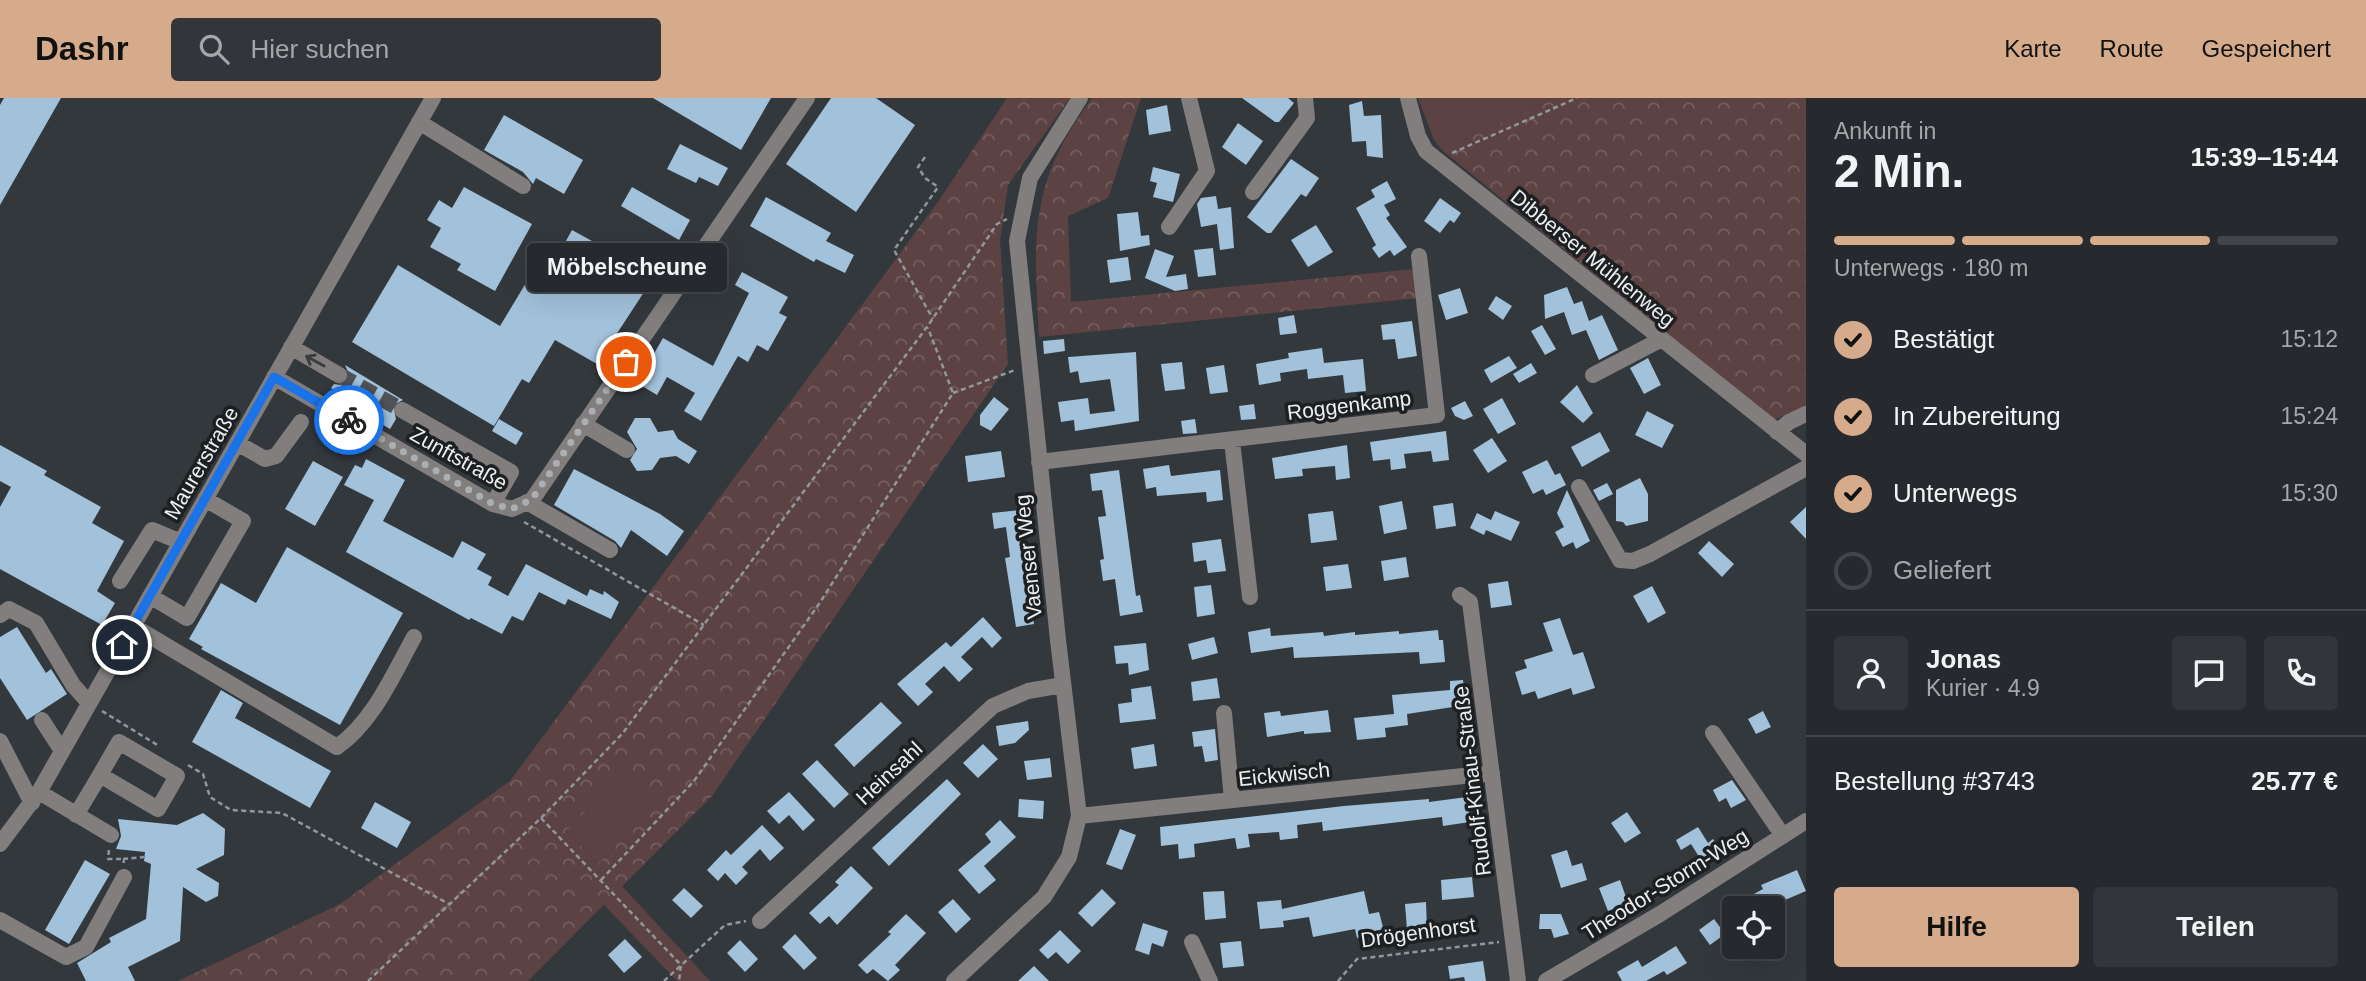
<!DOCTYPE html>
<html lang="de">
<meta charset="utf-8">
<style>
:root{--surface:#262a2e;--page:#32363a;--text:#f1f3f6;--muted:#a4a7aa;--line:#42464a;--accent:#d6ab8b}
body{margin:0;font-family:Helvetica,sans-serif;background:var(--page);color:var(--text);height:100vh;display:flex;flex-direction:column;font-size:26px;white-space:nowrap}
*{box-sizing:border-box;margin:0}
p{font-size:23px;color:var(--muted)}
.icon{flex:none;width:38px;height:38px;fill:none;stroke:currentColor;stroke-width:2;stroke-linecap:round;stroke-linejoin:round}
.map{position:relative;flex:1;overflow:hidden}
.panel{display:flex;flex-direction:column;background:var(--surface);width:560px}
.panel>*{flex:none}
.controls{position:absolute;left:1722px;top:798px;display:grid;gap:14px}
.controls a{display:grid;place-items:center;width:63px;height:63px;border-radius:7px;background:var(--surface);box-shadow:0 7px 28px #0002,0 0 0 2px var(--line);font-size:35px}
.pin{position:absolute;display:grid;place-items:center;width:60px;height:60px;color:#fff;margin:-30px;border:4px solid #fff;border-radius:50%;box-shadow:0 2px 7px #0007}
.courier{position:absolute;display:grid;place-items:center;width:70px;height:70px;margin:-35px;border:5px solid #1a73e8;border-radius:50%;background:#fff;color:#222;box-shadow:0 2px 9px #0007}
.bubble{position:absolute;height:49px;border-radius:7px;background:var(--surface);box-shadow:0 7px 28px #0002,0 0 0 2px var(--line);font-size:23px;font-weight:700;line-height:49px;text-align:center}
.head em{font-style:normal;font-weight:700}
.head div{display:flex;flex-direction:column-reverse}
.head{display:flex;align-items:center;justify-content:space-between;height:119px;padding:0 28px}
h1{font-size:46px;font-weight:700;line-height:52px}
.bar{display:grid;grid-template-columns:repeat(4,1fr);gap:10px 7px;align-content:center;height:84px;padding:0 28px}
.bar i{height:9px;border-radius:5px;background:var(--line)}
.bar .current{background:var(--accent)}
.bar p{grid-column:span 4}
.line{display:flex;align-items:center;gap:18px;padding:0 28px;border-top:2px solid var(--line)}
.line div{flex:1}
.round{display:grid;place-items:center;flex:none;width:74px;height:74px;border-radius:7px;background:var(--page)}
ol{padding:0 28px;list-style:none}
li{display:flex;align-items:center;gap:21px;height:77px}
li p{margin-inline-start:auto}
li .icon{padding:7px;border-radius:50%;background:var(--accent);color:#111;stroke-width:4}
li:last-child{color:var(--muted)}
li i{width:38px;height:38px;border:4px solid var(--line);border-radius:50%}
.button{display:flex;gap:14px;margin-top:auto;padding:14px 28px}
.button a{flex:1;height:80px;border-radius:7px;background:var(--accent);color:#111;font-size:28px;font-weight:700;line-height:80px;text-align:center}
.button a+a{background:var(--page);color:var(--text)}
header{display:flex;align-items:center;gap:42px;box-sizing:border-box;height:98px;padding:0 35px;background:var(--accent);color:#111}
header strong{font-size:33px}
nav{display:flex;gap:38px;margin-inline-start:auto;font-size:24px}
.search{width:490px;height:63px;background:var(--page);display:flex;align-items:center;gap:18px;box-sizing:border-box;padding:0 24px;border-radius:7px;color:var(--muted);font-size:26px}
main{display:flex;flex:1;min-height:0}
.map>svg:first-child{display:block}
</style>
<header>
<strong>Dashr</strong>
<div class="search"><svg class="icon" aria-label="search" viewBox="0 0 24 24"><circle cx="10" cy="10" r="6"/><path d="M15 15l6 6"/></svg>Hier suchen</div>
<nav><a>Karte</a><a>Route</a><a>Gespeichert</a></nav>
</header>
<main>
<div class="map">
<svg width="1806" height="883" viewBox="0 0 1806 883">
<defs>
<pattern id="forest-crowns" width="20" height="18" patternUnits="userSpaceOnUse" patternTransform="scale(1.75)"><rect width="20" height="18" fill="#5d4244"/><path d="M2 6a3 3 0 1 1 6 0M12 15a3 3 0 1 1 6 0" fill="none" stroke="#745e5f"/></pattern>
</defs>
<rect width="100%" height="100%" fill="#33383d"/>
<path fill="#5d4244" d="M1418 0H1554L1442 52 1434 42Z
M625 674 658 705 598 766 566 733Z
M622 788 710 883H677L604 807Z"/>
<path fill="url(#forest-crowns)" fill-rule="evenodd" d="M1007 0H1070L1008 87 1000 143 1008 266 712 698 528 883H178L340 806 510 683 938 104ZM625 674 657 705 598 766 566 733Z
M1092 0H1141L1108 100 1068 118 1071 204 1415 171 1418 200 1039 239C1034 136 1028 87 1092 0Z
M1554 0H1806V309L1773 322 1442 52Z"/>
<path fill="#a2c1db" d="M4 0H61L0 107V7Z
M653 0H771L741 52Z
M831 0H876L915 27 856 114 786 66Z
M1242 0H1288L1294 5 1279 24H1275Z
M1362 3 1364 18 1381 17 1383 60 1367 58 1366 43 1352 44 1349 7Z
M1167 7 1171 33 1149 37 1146 12Z
M504 17 583 62 564 96 536 80 533 86 523 74 484 52Z
M1238 25 1263 43 1246 67 1222 49Z
M680 46 728 70 718 88 699 79 696 85 667 71Z
M1291 61 1319 80 1306 99 1301 96 1271 135H1267L1247 119Z
M1153 69 1180 76 1173 104 1153 99 1157 85 1150 83Z
M1387 83 1396 101 1384 107 1390 117 1386 120 1407 149 1394 158 1390 152 1379 160 1372 150 1376 147 1356 110 1375 99 1371 92Z
M464 89 532 126 495 193 457 172 461 166 430 149 441 130 427 122 439 102 452 110Z
M632 89 690 122 679 142 621 108Z
M1216 98 1218 111 1231 109 1234 150 1220 152 1217 126 1201 129 1197 106 1201 100Z
M766 99 831 135 826 143 854 157 845 175 816 161 814 164 750 128Z
M1440 100 1461 115 1454 125 1450 122 1440 135 1424 123Z
M1138 114 1141 138 1149 137 1150 147 1120 153 1117 116Z
M1316 127 1333 154 1308 169 1291 142Z
M572 132 592 143 586 154 648 188 597 266 555 242 529 285 522 281 494 328 352 244 398 167 500 228 532 175 544 183Z
M1213 150 1216 177 1198 179 1194 152Z
M1155 151 1174 158 1166 179 1186 176 1188 191 1175 193 1145 180Z
M1128 159 1131 182 1110 185 1107 162Z
M742 174 788 199 779 215 787 219 768 253 757 247 748 264 738 258 701 323 684 313 695 295 667 279 657 297 637 285 663 240 713 268 749 195 735 187Z
M1567 189 1574 206 1582 203 1589 223 1602 217 1618 252 1599 262 1586 232 1572 237 1564 214 1545 221 1544 197Z
M1460 190 1468 215 1446 222 1438 197Z
M1496 198 1512 208 1503 222 1488 211Z
M1294 217 1297 235 1280 237 1278 220Z
M1412 223 1417 258 1398 261 1395 241 1383 242 1381 227Z
M1542 227 1556 251 1545 257 1531 233Z
M1064 241 1065 253 1044 256 1043 243Z
M1322 250 1324 265 1363 261 1366 293 1345 295 1343 277 1308 281 1307 271 1280 275 1281 283 1259 287 1256 266 1289 260 1288 255Z
M1136 254 1139 323 1075 333 1074 322 1061 324 1058 304 1088 300 1090 316 1115 313 1110 281 1080 285 1078 273 1070 275 1068 259Z
M1509 258 1517 270 1491 285 1484 272Z
M1648 260 1661 287 1644 296 1630 270Z
M1182 264 1185 291 1165 293 1161 266Z
M1531 265 1537 275 1519 285 1513 276Z
M345 267 403 302 393 307 396 321 390 331 360 313 363 308 331 290 334 286 340 287 348 283 349 276Z
M1224 267 1228 294 1210 296 1206 270Z
M1577 287 1593 315 1583 325 1560 304Z
M994 299 1009 311 991 333 980 327V317Z
M1502 300 1516 326 1498 336 1483 311Z
M1465 303 1473 318 1464 322 1455 318 1451 310Z
M1254 306 1256 321 1241 322 1239 308Z
M1647 313 1674 327 1662 350 1635 337Z
M635 320H650L658 334 673 332 678 341 697 353 689 366 676 358 660 360 652 372 637 373 630 362 637 351 627 334Z
M499 321 523 335 516 347 492 333Z
M1195 321 1197 335 1183 336 1181 323Z
M1446 333 1449 362 1433 364 1431 353 1404 356 1406 370 1391 372 1390 361 1373 363 1370 344Z
M1600 334 1610 353 1582 369 1571 349Z
M1492 340 1507 363 1488 375 1473 352Z
M0 347 47 373 44 377 101 409 92 425 124 443 97 493 115 505 102 527 0 471V409L11 389 0 383Z
M1347 347 1350 380 1336 382 1335 368 1302 371 1303 378 1275 381 1272 360Z
M1001 353 1005 379 968 384 965 358Z
M366 361 405 382 383 423 453 460 462 443 486 456 477 471 492 479 488 487 508 498 526 466 587 498 590 491 603 497 604 493 619 504 611 521 568 501 565 507 539 494 523 523 512 518 502 536 471 520 469 522 346 454 374 402 344 387 355 367 362 370Z
M1547 362 1555 377 1560 375 1566 387 1546 397 1543 391 1533 396 1522 374Z
M313 363 343 379 315 428 285 411Z
M1169 367 1171 378 1220 372 1223 402 1207 404 1206 394 1157 398 1156 389 1146 391 1143 371Z
M574 371 660 416 684 433 667 458 631 432 621 450 615 443 554 407Z
M1119 372 1136 498 1140 497 1143 514 1120 518 1115 481 1103 483 1100 462 1104 461 1098 419 1106 418 1102 392 1092 393 1090 376Z
M1640 380 1648 396V423L1626 428 1623 424 1616 423V392Z
M1607 385 1613 396 1599 403 1593 392Z
M1567 392 1590 443 1576 451 1573 444 1563 449 1555 434 1564 429 1557 415Z
M1402 403 1407 431 1384 436 1379 408Z
M1453 405 1456 428 1436 431 1433 408Z
M1806 409V441L1790 424Z
M1021 412 1025 440 1022 441 1034 526 1016 529 1005 460 1010 459 1006 429 994 431 992 415Z
M1333 413 1337 442 1311 445 1308 416Z
M1495 413 1520 424 1511 443 1486 432 1484 437 1470 430 1477 415 1491 422Z
M1221 441 1226 473 1208 475 1206 462 1194 464 1192 445Z
M1709 443 1734 466 1722 479 1698 455Z
M287 449 403 515 340 627 201 551 203 549 189 541 221 485 256 505Z
M1406 459 1409 479 1384 483 1381 463Z
M1348 466 1352 490 1326 493 1323 469Z
M1508 483 1512 507 1491 510 1488 486Z
M1211 487 1215 516 1197 519 1194 489Z
M1652 488 1666 515 1648 525 1633 498Z
M983 519 1002 540 992 550 982 539 961 559 973 571 959 584 944 568 925 586 933 594 918 608 897 586 946 544 951 549Z
M1560 520 1573 557 1583 554 1595 590 1573 597 1571 590 1538 601 1535 593 1522 597 1515 574 1527 570 1524 562 1553 553 1543 525Z
M17 529 46 575 51 571 67 596 27 622 0 580V539Z
M1270 530 1271 538 1323 534 1324 538 1355 534V537L1399 533V536L1438 532 1439 542H1443L1445 564 1420 566 1419 554 1294 560 1293 549 1251 555 1248 534Z
M1214 539 1218 555 1192 562 1188 546Z
M1146 545 1149 572 1129 577 1128 565 1116 566 1114 548Z
M1217 580 1220 600 1193 603 1191 584Z
M1463 582 1466 607 1407 616 1408 627 1385 630 1386 639 1357 642 1354 620 1394 616 1392 597 1450 592V583Z
M1151 588 1156 621 1120 625 1118 606 1132 604 1131 591Z
M221 592 243 605 235 620 331 673 310 710 192 644Z
M881 604 902 625 854 669 834 647Z
M1328 612 1331 634 1304 636V633L1267 639 1264 615 1280 613 1281 618Z
M1763 613 1771 629 1756 636 1748 621Z
M1028 623 1029 632 1015 645 999 648 996 628Z
M1215 631 1218 662 1205 664 1202 648 1194 649 1192 634Z
M983 646 998 661 978 680 963 665Z
M1154 646 1157 668 1134 671 1131 650Z
M1050 660 1052 679 1027 682 1024 663Z
M817 662 849 696 834 710 802 676Z
M947 681 961 696 889 768 872 750Z
M1732 682 1746 702 1731 710 1726 700 1719 704 1713 692Z
M789 694 815 722 803 733 789 717 779 726 767 713Z
M1467 699 1470 724 1443 728 1442 719 1323 733 1322 724 1297 727 1298 740 1280 742 1279 734 1248 736 1250 749 1237 751 1235 740 1194 746 1195 759 1179 761 1178 746 1161 748 1160 729 1344 708 1429 701V704Z
M1019 701 1044 703 1043 721 1018 719Z
M375 704 411 724 397 750 361 730Z
M1627 714 1641 735 1625 745 1611 725Z
M203 715 225 731 224 757 196 771 219 785 218 798 206 804 183 789 180 843 128 869 135 883H86L77 865 111 844 109 840 146 821 151 766 144 763 145 754 116 751 121 738 118 721 177 727Z
M1000 722 1016 739 984 768 996 782 979 796 958 772 991 744 985 736Z
M762 727 784 750 770 763 760 751 742 769 748 775 736 787 725 775 718 783 707 772 726 752 731 757Z
M1698 729 1708 745 1713 741 1719 751 1701 762 1691 746 1681 752 1676 742Z
M1120 731 1136 737 1122 772 1106 766Z
M1567 752 1572 768 1582 765 1587 782 1561 790 1551 757Z
M85 762 110 776 69 846 45 832Z
M851 768 873 790 837 827 829 818 820 826 809 815 839 787 835 784Z
M1797 772 1806 793 1766 810H1728L1763 791 1761 787Z
M1472 779 1474 799 1442 802 1441 782Z
M1620 782 1628 805 1608 813 1599 790Z
M684 790 703 808 691 820 672 802Z
M1102 791 1116 805 1092 829 1078 815Z
M1224 793 1226 820 1205 822 1203 794Z
M1364 793 1369 816 1379 814 1384 833 1357 840 1355 831 1313 839 1309 819 1283 823 1284 829 1260 831 1257 804 1281 802 1282 811Z
M953 801 971 821 956 835 938 814Z
M1426 804 1427 831 1407 832 1405 806Z
M906 816 926 835 895 867 900 872 888 883 873 871 867 876 858 867 891 836 888 834Z
M1540 816H1561L1569 836 1554 840 1551 831H1539Z
M1714 821 1725 836 1710 847 1699 832Z
M1143 825 1168 833 1163 849 1152 845 1149 857 1135 852Z
M1060 832 1081 853 1068 866 1056 854 1048 861 1039 852Z
M795 836 817 860 804 872 782 849Z
M625 841 642 859 624 875 608 857Z
M740 842 758 861 745 874 727 855Z
M1241 843 1244 868 1223 870 1220 845Z
M1676 848 1687 865 1667 877 1664 873 1646 883H1622L1617 874 1638 862 1642 869Z
M1483 863 1486 883H1465L1464 879 1450 881 1448 868Z
M1034 868 1049 883H1018Z"/>
<g fill="none" stroke-linecap="round" stroke-linejoin="round">
<path stroke="#4f5358" stroke-width="16" stroke-dasharray="16 8" stroke-linecap="butt" d="M339 277 402 312"/>
<path stroke="#92979b" stroke-width="2.5" stroke-dasharray="5 3.5" stroke-linecap="butt" d="M1452 55 1577 0
M925 59 918 69 925 80 938 89 894 152 933 221
M953 295 1015 272
M524 424 704 527
M102 613 159 648
M188 667 203 676 210 699 231 712 282 715 449 806
M541 720 681 867 679 883
M109 752 108 761H123L124 765
M123 761 144 759
M601 782 694 683 819 506 953 295 928 230
M368 883 541 720 622 636 927 229 997 126 1007 121
M664 883 725 827 746 823
M1338 883 1357 861 1499 844"/>
<path stroke="#827e7e" stroke-width="16" d="M1408 0 1418 38 1426 53 1806 356
M419 24 523 88
M1253 94 1307 20 1305 0
M1169 129 1207 73 1189 0
M291 249 339 277
M1593 277 1660 242
M274 279 493 406 512 411 532 402 807 0
M402 312 511 374 493 406
M583 326 627 352
M1777 334 1789 324 1806 316
M1232 343 1250 499
M237 345 265 361 276 358 301 324
M1039 364 1437 317 1419 158
M1579 389 1620 462 1633 463 1650 456 1806 370
M527 404 610 452
M120 483 152 432 181 444
M1460 497 1470 504 1518 883
M150 498 187 520 243 423 205 401
M0 517 9 511 36 525 73 587 89 605
M133 528 337 649C373 624 393 577 414 539
M1224 615 1232 702
M42 622 62 653
M1713 635 1783 738
M0 643 32 705
M119 644 177 678 158 711 100 677Z
M39 694 111 737
M76 717 100 677
M1079 718 1492 675
M0 746 39 694 433 0
M0 822 66 859 86 849 124 779
M760 823 993 608 1028 593 1063 587
M1192 844 1210 883
M954 883 1044 799 1069 759 1079 718 1058 542 1017 143 1030 80 1080 0
M1546 883 1660 816 1806 723"/>
</g>
<defs><path id="oneway-shaft" d="M-6 0H5M1.5-3L5.5 0L1.5 3" fill="none" stroke-width="1.6" stroke-linecap="round" stroke-linejoin="round" transform="scale(1.75)"/></defs>
<use stroke="#3b3c3d" href="#oneway-shaft" transform="translate(315 263) rotate(-151)"/>
<g fill="none" stroke-linecap="round" stroke-linejoin="round">
<path stroke="#abafb3" stroke-width="7" stroke-dasharray="0 12.6" d="M349 322 493 406 512 411 532 401 626 264"/>
<path stroke="#1a73e8" stroke-width="9" d="M122 547 274 279 349 322"/>
</g>
<g text-anchor="middle" dominant-baseline="central" stroke-width="7" stroke-linejoin="round" paint-order="stroke">
<g font-size="21" fill="#ebeff2" stroke="#1d1f21">
<text transform="translate(1593 160) rotate(39)">Dibberser Mühlenweg</text>
<text transform="translate(1349 307) rotate(-7)">Roggenkamp</text>
<text transform="translate(459 360) rotate(29)">Zunftstraße</text>
<text transform="translate(201 365) rotate(-60)">Maurerstraße</text>
<text transform="translate(1028 459) rotate(-96)">Vaenser Weg</text>
<text transform="translate(889 675) rotate(-43)">Heinsahl</text>
<text transform="translate(1284 676) rotate(-6)">Eickwisch</text>
<text transform="translate(1472 683) rotate(-97)">Rudolf-Kinau-Straße</text>
<text transform="translate(1665 786) rotate(-32)">Theodor-Storm-Weg</text>
<text transform="translate(1418 834) rotate(-8)">Drögenhorst</text>
</g>
</g>
</svg>
<div class="controls">
<a><svg class="icon" aria-label="locate" viewBox="0 0 24 24"><circle cx="12" cy="12" r="6"/><path d="M12 2v4M12 18v4M2 12h4M18 12h4"/></svg></a>
</div>
<div class="pin" style="left:626px;top:264px;background:#ea580c"><svg class="icon" aria-label="bag" viewBox="0 0 24 24"><path d="M5 8h14l-1 12H6zM9 8a3 3 0 0 1 6 0"/></svg></div>
<div class="pin" style="left:122px;top:547px;background:#1f2937"><svg class="icon" aria-label="home" viewBox="0 0 24 24"><path d="M3 11l9-7 9 7M6 9v11h12V9"/></svg></div>
<div class="courier" style="left:349px;top:322px"><svg class="icon" aria-label="bike" viewBox="0 0 24 24"><circle cx="6" cy="16" r="4"/><circle cx="18" cy="16" r="4"/><path d="M6 16l4-8h5l3 8M10 8l3 8H6M13 5h3"/></svg></div>
<div class="bubble" style="left:527px;top:145px;width:200px">Möbelscheune</div>
</div>
<section class="panel">
<div class="head"><div><h1>2 Min.</h1><p>Ankunft in</p></div><em>15:39–15:44</em></div>
<div class="bar"><i class="current"></i><i class="current"></i><i class="current"></i><i></i><p>Unterwegs · 180 m</p></div>
<ol>
<li><svg class="icon" aria-label="check" viewBox="0 0 24 24"><path d="M5 12l5 5 9-10"/></svg>Bestätigt<p>15:12</p></li>
<li><svg class="icon" aria-label="check" viewBox="0 0 24 24"><path d="M5 12l5 5 9-10"/></svg>In Zubereitung<p>15:24</p></li>
<li><svg class="icon" aria-label="check" viewBox="0 0 24 24"><path d="M5 12l5 5 9-10"/></svg>Unterwegs<p>15:30</p></li>
<li><i></i>Geliefert</li>
</ol>
<div class="line" style="height:126px"><a class="round"><svg class="icon" aria-label="person" viewBox="0 0 24 24"><circle cx="12" cy="8" r="4"/><path d="M4 21q1-7 8-7t8 7"/></svg></a><div><b>Jonas</b><p>Kurier · 4.9</p></div><a class="round"><svg class="icon" aria-label="chat" viewBox="0 0 24 24"><path d="M4 5h16v11H9l-5 4z"/></svg></a><a class="round"><svg class="icon" aria-label="phone" viewBox="0 0 24 24"><path d="M5 4h4l2 5-3 2q2 4 5 5l2-3 5 2v4C11 20 4 13 5 4z"/></svg></a></div>
<div class="line" style="height:91px"><div>Bestellung #3743</div><b>25.77 €</b></div>
<div class="button"><a>Hilfe</a><a>Teilen</a></div>
</section>
</main>
